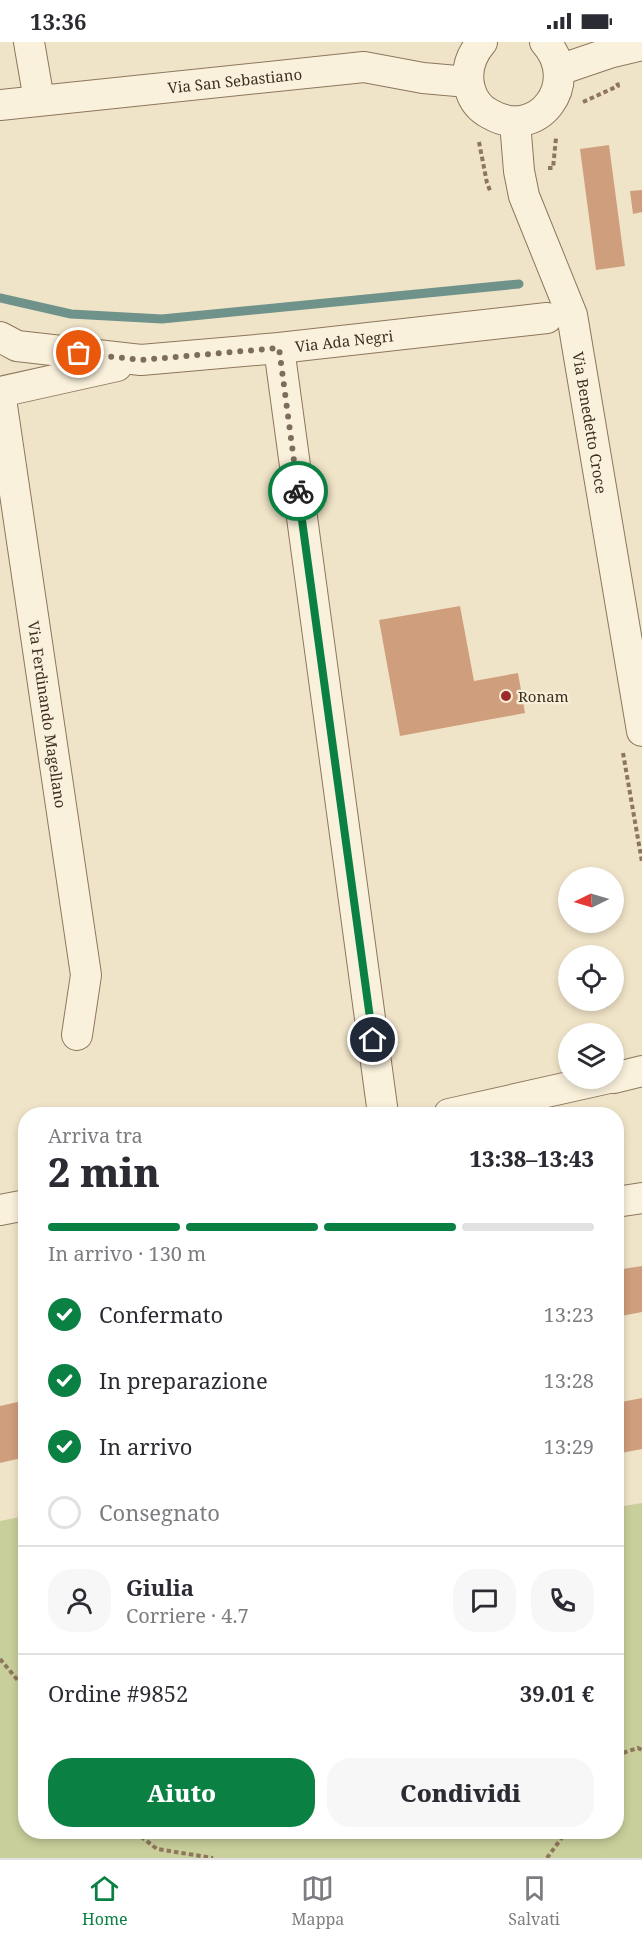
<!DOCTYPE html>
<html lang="it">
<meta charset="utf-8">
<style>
:root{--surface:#fff;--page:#f7f7f7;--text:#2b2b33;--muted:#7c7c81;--line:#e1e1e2;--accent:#0b8043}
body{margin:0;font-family:"Noto Serif",serif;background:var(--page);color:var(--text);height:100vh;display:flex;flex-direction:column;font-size:22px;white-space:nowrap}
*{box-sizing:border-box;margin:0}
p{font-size:20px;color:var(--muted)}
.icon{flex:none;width:33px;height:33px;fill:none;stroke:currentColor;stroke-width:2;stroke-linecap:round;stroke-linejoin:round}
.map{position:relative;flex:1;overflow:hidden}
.details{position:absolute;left:18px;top:1065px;width:606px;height:732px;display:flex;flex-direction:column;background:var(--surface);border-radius:24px;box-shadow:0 3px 9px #0003}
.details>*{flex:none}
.needle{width:39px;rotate:265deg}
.buttons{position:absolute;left:558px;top:825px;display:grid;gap:12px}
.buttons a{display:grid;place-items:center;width:66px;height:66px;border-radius:50%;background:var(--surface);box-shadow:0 3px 9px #0003;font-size:30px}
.pin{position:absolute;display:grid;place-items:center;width:51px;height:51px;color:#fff;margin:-26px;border:3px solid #fff;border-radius:50%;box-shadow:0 2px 6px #0007}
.courier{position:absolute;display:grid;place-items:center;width:60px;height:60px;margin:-30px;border:4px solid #0b8043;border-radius:50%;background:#fff;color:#222;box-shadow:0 2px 8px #0007}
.overview em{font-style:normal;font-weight:800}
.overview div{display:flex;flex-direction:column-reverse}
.overview{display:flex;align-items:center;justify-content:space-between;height:102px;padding:0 30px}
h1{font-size:39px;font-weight:800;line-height:45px}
.bar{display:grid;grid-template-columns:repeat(4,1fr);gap:9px 6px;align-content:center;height:72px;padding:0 30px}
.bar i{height:8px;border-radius:4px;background:var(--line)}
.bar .on{background:var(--accent)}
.bar p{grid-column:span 4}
.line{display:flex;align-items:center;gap:15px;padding:0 30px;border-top:2px solid var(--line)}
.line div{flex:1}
.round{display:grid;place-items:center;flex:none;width:63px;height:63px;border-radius:24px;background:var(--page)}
ol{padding:0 30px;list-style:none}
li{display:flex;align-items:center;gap:18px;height:66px}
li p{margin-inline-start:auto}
li .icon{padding:6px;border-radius:50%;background:var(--accent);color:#fff;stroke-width:4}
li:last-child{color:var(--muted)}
li i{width:33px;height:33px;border:3px solid var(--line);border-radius:50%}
.button{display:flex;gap:12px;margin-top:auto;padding:12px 30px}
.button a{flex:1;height:69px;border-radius:24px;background:var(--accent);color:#fff;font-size:24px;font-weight:800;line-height:69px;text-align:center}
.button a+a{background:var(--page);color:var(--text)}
.status{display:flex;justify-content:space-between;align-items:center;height:42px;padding:0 30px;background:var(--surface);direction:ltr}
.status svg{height:16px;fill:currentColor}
.tab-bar{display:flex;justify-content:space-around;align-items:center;height:84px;border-top:2px solid var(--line);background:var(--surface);font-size:16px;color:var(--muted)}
.tab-bar a{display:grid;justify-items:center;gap:3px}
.tab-bar .on{color:var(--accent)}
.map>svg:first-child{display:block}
</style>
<div class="status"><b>13:36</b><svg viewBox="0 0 49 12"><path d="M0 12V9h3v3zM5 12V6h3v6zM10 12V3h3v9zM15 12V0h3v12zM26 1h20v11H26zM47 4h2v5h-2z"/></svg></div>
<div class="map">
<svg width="642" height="1816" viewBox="0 0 642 1816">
<rect width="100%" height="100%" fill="#f0e4c8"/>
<path fill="#c9cf9b" d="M642 1461V1816H0V1479L25 1474 26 1790H616L617 1465Z"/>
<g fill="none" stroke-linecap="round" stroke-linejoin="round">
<path stroke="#6f938a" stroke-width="9" d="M0 256 71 272 162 277 519 242"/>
</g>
<path fill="#cf9f7d" d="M609 103 625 224 596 228 580 107Z
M642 148V170L633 172 630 149Z
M460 564 474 639 518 631 525 671 400 694 379 578Z
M642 1224V1270L616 1275V1228Z
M642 1356V1407L616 1412V1361Z
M22 1359 26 1375V1415L0 1421V1364Z"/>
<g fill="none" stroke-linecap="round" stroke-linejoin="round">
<defs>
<g id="minor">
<path d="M29 0 39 58"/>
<path d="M482 0C470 14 465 29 470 47 473 58 480 67 490 72 538 100 582 41 545 0"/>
<path d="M559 28 609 11 642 3"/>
<path id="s1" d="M0 63 364 25 423 36 468 40"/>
<path id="s2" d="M515 80 519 129 524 154 572 273 642 689"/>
<path id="s3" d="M0 295 17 304 141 318 279 306 547 276"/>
<path d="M279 306 383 1072"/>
<path id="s4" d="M0 350 86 933 77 993"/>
<path d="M0 350 117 324"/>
<path d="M614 1036 642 1029"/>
<path d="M449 1072 609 1036"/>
<path d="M616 1160 642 1156"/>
<path d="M0 1168 26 1163"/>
</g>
</defs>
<use href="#minor" stroke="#8d765c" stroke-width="32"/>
<path stroke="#8d765c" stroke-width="4" stroke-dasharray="4.5 3" stroke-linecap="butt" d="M583 60 618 44 617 39
M479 100 487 141 491 151
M548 126H553L556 96
M623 711 642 820
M0 1617 26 1648
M616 1713 638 1706 642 1708
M135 1790 157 1807 213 1816
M547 1816 566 1790"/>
<use href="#minor" stroke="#faf1dc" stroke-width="30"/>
</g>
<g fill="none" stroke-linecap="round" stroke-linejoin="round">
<path stroke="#7c6e5b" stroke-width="6" stroke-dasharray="0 10.8" d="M79 311 141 318 279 306 298 449"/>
<path stroke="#0b8043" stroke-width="8" d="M298 449 373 998"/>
</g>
<circle fill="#9e2a2b" stroke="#f7eed8" stroke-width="2" cx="506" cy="654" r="6"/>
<g text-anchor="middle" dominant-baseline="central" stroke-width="4.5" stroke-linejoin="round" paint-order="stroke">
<g font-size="15" fill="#3d2e20" stroke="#f7eed8">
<text stroke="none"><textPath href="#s1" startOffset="236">Via San Sebastiano</textPath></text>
<text stroke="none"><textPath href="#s3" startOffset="348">Via Ada Negri</textPath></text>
<text stroke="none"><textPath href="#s2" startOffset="312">Via Benedetto Croce</textPath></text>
<text stroke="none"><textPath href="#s4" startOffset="326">Via Ferdinando Magellano</textPath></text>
</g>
<g font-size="15" fill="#3d2e20" stroke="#f7eed8" text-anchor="start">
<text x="518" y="654">Ronam</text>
</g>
</g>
</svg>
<div class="buttons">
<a><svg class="needle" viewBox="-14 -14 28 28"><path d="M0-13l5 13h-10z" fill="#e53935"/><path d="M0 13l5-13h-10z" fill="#7c7c81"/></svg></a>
<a><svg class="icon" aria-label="locate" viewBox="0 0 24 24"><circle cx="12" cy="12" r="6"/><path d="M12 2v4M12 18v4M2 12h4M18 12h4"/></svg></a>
<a><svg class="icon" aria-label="layers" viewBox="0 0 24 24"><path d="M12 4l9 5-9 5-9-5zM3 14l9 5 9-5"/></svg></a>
</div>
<div class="pin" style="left:79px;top:311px;background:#ea580c"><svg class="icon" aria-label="bag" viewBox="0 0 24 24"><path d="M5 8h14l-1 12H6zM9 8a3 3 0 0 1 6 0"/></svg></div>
<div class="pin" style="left:373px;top:998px;background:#1f2937"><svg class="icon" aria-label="home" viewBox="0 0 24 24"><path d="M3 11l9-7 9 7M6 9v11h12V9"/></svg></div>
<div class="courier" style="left:298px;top:449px"><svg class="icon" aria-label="bike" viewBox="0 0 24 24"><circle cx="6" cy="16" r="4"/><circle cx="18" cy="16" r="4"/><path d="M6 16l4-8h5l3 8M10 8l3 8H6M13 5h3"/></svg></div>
<section class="details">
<div class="overview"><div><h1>2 min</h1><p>Arriva tra</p></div><em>13:38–13:43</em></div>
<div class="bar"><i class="on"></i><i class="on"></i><i class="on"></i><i></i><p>In arrivo · 130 m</p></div>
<ol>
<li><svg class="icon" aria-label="check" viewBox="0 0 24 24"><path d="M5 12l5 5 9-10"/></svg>Confermato<p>13:23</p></li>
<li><svg class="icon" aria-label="check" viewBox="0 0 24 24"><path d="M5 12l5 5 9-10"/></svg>In preparazione<p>13:28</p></li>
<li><svg class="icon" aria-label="check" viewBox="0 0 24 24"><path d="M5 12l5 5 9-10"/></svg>In arrivo<p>13:29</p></li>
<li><i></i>Consegnato</li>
</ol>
<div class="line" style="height:108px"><a class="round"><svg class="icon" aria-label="person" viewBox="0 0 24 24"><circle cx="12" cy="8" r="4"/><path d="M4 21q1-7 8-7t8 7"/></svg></a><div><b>Giulia</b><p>Corriere · 4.7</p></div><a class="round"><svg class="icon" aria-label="chat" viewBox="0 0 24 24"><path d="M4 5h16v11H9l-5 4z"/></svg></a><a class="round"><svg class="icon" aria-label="phone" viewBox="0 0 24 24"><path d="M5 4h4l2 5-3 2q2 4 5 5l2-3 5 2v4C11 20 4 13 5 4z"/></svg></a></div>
<div class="line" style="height:78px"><div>Ordine #9852</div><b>39.01 €</b></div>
<div class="button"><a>Aiuto</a><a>Condividi</a></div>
</section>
</div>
<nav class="tab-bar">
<a class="on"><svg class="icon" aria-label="home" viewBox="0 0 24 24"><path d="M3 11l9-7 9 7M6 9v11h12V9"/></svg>Home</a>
<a><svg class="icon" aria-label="map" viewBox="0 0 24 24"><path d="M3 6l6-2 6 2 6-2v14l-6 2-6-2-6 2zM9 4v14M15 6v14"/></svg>Mappa</a>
<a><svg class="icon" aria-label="saved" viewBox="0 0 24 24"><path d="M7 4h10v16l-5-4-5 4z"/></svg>Salvati</a>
</nav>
